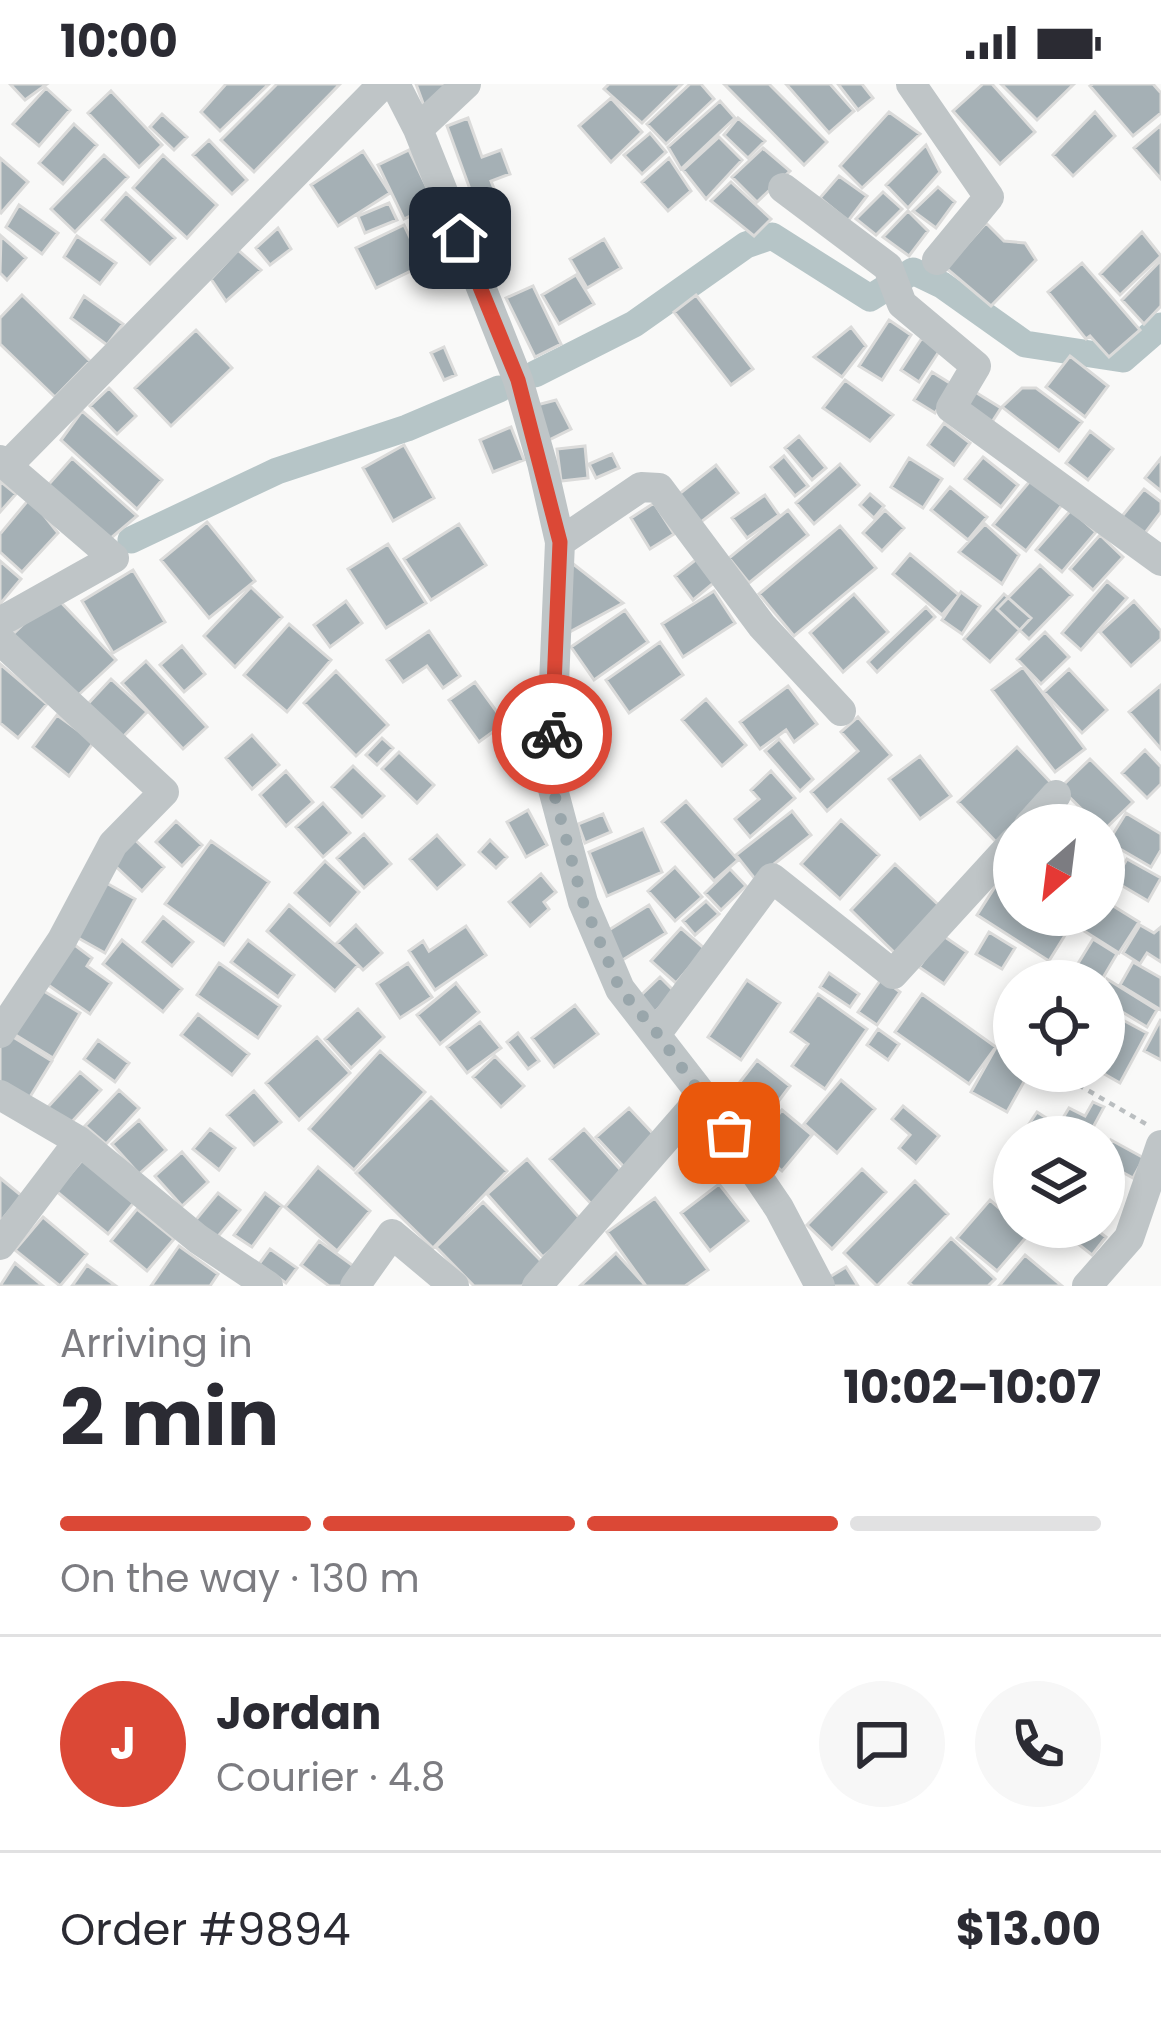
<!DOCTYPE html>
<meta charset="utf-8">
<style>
:root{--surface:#fff;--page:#f7f7f7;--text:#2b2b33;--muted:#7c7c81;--line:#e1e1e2;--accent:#db4836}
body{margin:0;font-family:Poppins,sans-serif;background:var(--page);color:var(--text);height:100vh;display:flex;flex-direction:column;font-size:45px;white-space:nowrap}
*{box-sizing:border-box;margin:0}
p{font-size:39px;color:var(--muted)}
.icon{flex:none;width:66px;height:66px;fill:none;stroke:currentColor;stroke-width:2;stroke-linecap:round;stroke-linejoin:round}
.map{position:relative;height:1202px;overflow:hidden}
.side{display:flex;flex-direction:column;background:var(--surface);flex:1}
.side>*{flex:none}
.needle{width:78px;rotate:208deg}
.fabs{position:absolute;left:993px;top:720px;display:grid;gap:24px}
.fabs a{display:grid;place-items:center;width:132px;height:132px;border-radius:50%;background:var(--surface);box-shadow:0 6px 18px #0003;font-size:60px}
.pin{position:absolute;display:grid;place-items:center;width:102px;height:102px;color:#fff;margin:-51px;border-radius:24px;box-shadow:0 6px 18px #0006}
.courier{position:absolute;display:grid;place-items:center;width:120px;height:120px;margin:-60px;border:9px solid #db4836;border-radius:50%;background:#fff;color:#222;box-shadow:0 3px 15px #0007}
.overview em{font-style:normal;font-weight:700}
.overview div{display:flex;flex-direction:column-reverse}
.overview{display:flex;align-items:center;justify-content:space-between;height:204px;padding:0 60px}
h1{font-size:78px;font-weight:700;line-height:90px}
.bar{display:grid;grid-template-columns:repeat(4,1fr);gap:18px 12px;align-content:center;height:144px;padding:0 60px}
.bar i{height:15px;border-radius:9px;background:var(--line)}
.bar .active{background:var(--accent)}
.bar p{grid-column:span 4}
.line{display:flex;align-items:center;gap:30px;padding:0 60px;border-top:3px solid var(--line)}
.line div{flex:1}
.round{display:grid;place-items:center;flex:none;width:126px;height:126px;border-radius:63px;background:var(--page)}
.status{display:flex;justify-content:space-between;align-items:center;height:84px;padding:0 60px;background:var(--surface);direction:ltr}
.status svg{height:33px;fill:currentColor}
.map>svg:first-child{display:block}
</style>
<div class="status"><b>10:00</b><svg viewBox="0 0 49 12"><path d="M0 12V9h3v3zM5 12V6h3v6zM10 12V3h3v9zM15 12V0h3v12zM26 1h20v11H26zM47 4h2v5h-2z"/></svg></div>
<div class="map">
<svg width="1161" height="1202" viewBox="0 0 1161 1202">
<rect width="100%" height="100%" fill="#f9f9f8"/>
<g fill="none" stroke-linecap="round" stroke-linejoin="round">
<path stroke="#b6c5c7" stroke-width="27" d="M535 290 634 240 746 161 772 152 870 214 913 187 942 201 1025 260 1123 275 1161 242
M131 456 277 387 407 344 499 305"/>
</g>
<path fill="#a5b0b5" stroke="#dbdbda" stroke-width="3" d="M10 0H47L25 16Z
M226 0H269L220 47 201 28Z
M277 0H340L254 88 221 56Z
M416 0H456L427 30Z
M609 0H682L642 39 604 5Z
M690 0H701L714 15 666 60 647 40Z
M724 0H769L827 58 804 81Z
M786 0H830L854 27 829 49Z
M838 0H862L873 14 858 26Z
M983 0H992L1035 48 1000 80 953 27Z
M1001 0H1074L1037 36Z
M1093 0H1153L1161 9V29L1133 52 1090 2Z
M46 4 70 26 39 62 13 40Z
M111 7 162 61 139 83 88 29Z
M611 14 642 48 611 78 579 42Z
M720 17 735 34 681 85 668 63Z
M889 28 920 50 862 104 840 82Z
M1095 28 1115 52 1073 92 1053 71Z
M162 30 187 53 174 66 150 43Z
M468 34 482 73 501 66 510 90 491 97 501 122 479 130 447 42Z
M738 34 765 57 748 74 724 51Z
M74 40 97 61 63 100 39 79Z
M1161 41V95L1134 64Z
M650 49 666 68 642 90 624 71Z
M719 53 742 76 706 115 683 86Z
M209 56 247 96 232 110 193 71Z
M926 61 940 88 908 124 886 101Z
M763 64 790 87 757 118 732 93Z
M409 66 435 120 404 135 378 81Z
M363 67 390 109 338 142 311 101Z
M104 71 128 93 75 148 51 125Z
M163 71 217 121 187 154 133 104Z
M0 74 28 98 1 129 0 128Z
M669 74 691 107 668 127 642 98Z
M839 92 867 112 848 137 820 114Z
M731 98 771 135 754 152 711 117Z
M938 103 955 118 936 144 913 127Z
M883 108 902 125 876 151 856 135Z
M126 109 175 154 150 180 102 136Z
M389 119 397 136 365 149 358 132Z
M19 121 58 149 42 170 6 143Z
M908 127 928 147 909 172 883 153Z
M986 139 1004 157 1025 159 1036 176 991 222 946 184Z
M404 141 423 181 376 204 356 164Z
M278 144 291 165 270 181 256 164Z
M1142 148 1161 172 1120 211 1100 190Z
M1 152 26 174 7 196 0 189Z
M77 152 116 179 100 200 64 173Z
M604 155 621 184 587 204 570 175Z
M238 166 261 186 226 217 211 195Z
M1161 176V222L1144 240 1122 216Z
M1082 179 1140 246 1109 273 1090 252 1086 255 1048 208Z
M576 191 594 220 559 240 542 211Z
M533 202 561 260 535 273 506 214Z
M22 211 90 277 55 313 0 260V234Z
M696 211 753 285 731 301 674 228Z
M84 212 123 240 107 261 71 234Z
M889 236 911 251 882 296 859 282Z
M851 243 866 262 842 293 814 273Z
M196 246 232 284 171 342 135 304Z
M922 254 940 266 919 298 901 286Z
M444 263 456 291 444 296 431 269Z
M1070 272 1108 302 1085 333 1046 303Z
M932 288 953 301 935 329 914 316Z
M845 296 893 331 870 357 823 324Z
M109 304 136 332 117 350 90 322Z
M1022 304H1036L1082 338 1059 367 1002 323Z
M972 306 1001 324 992 338 963 320Z
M556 316 571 345 543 359 529 323Z
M82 327 162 396 137 425 61 356Z
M944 339 970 359 954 381 928 361Z
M511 343 524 376 493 388 480 356Z
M1090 347 1113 365 1088 396 1066 379Z
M799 352 826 384 812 396 785 364Z
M404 361 434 414 393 437 363 384Z
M585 362 588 394 561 397 557 365Z
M612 370 619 384 596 394 589 380Z
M784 372 808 402 795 412 771 383Z
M983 373 1018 401 1001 423 965 395Z
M72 374 137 432 104 460 42 408Z
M909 374 942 395 923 424 891 403Z
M1161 374V407L1145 394Z
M840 380 859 401 814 440 796 419Z
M716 381 738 409 696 442 674 414Z
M0 397 16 410 0 428Z
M1030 397 1062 421 1026 467 993 441Z
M950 403 987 433 968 456 931 426Z
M1144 405 1161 418V428L1142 453 1119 436Z
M870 410 884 422 874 434 860 421Z
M765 411 779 431 747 454 732 434Z
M30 414 58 449 22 488 0 468V450Z
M654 419 674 450 650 465 631 434Z
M788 426 808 451 749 499 729 474Z
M885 426 904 444 882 467 863 449Z
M1071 426 1096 448 1062 488 1036 466Z
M207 438 255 497 209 534 161 476Z
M459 440 486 481 431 516 404 475Z
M985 440 1019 471 1002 500 959 468Z
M840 442 876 484 794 552 759 510Z
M1100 451 1123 473 1093 506 1070 485Z
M388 460 426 519 386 544 348 485Z
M910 470 959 511 942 531 893 490Z
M698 474 716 497 693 516 675 492Z
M0 477 21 495 0 520Z
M572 479 623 519 564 551Z
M1040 481 1072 511 1029 555 997 525Z
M133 486 165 538 113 569 82 517Z
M1107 497 1127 514 1081 566 1062 549Z
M251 503 282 533 235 583 204 552Z
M714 507 735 539 683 573 662 540Z
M961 508 980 522 962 550 942 536Z
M854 510 888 548 843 588 810 549Z
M1004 510 1031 534 990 578 964 555Z
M54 511 116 576 72 617 11 552Z
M346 517 362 539 330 563 314 541Z
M1134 517 1161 547V555L1131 582 1100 548Z
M926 523 935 533 877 588 868 578Z
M625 526 648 558 594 596 571 563Z
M289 540 331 576 287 628 244 591Z
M429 547 460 592 443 604 427 582 403 598 387 576Z
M1045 548 1069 573 1041 600 1017 575Z
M660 558 683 591 629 629 606 596Z
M182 562 205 590 184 608 160 581Z
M146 577 207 643 183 665 122 599Z
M0 580 47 620 18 654 0 639Z
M1023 583 1085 665 1055 688 992 606Z
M1069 585 1107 626 1082 649 1044 608Z
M336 587 388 641 356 672 304 619Z
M111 595 147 628 120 656 85 623Z
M475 598 505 639 479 658 449 616Z
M1161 601V665L1129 628Z
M788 602 817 640 794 658 786 646 760 665 740 638Z
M706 615 746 661 722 682 682 636Z
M57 631 94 658 69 692 33 663Z
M858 633 891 671 827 727 811 708 858 667 841 648Z
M252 651 279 681 252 705 226 674Z
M382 654 393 664 377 681 366 671Z
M779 655 813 695 800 707 765 667Z
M1017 663 1055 703 996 758 958 718Z
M1145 666 1161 683V700L1147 714 1122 689Z
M399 668 434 701 417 719 382 685Z
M920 672 951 712 920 735 889 695Z
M1090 675 1133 718 1104 746V741H1098L1060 704Z
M353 682 384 712 362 733 332 703Z
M286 687 313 718 286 742 260 711Z
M771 687 795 714 750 753 735 735 759 715 751 706Z
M686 717 738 776 714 797 662 738Z
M323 719 350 749 323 773 296 743Z
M528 726 547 761 526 773 507 738Z
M1060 726 1085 741H1050Z
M792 727 811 751 755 795 736 771Z
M1126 729 1161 750V766L1151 783 1108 758Z
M603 730 611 748 585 759 578 740Z
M841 736 879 771 840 815 801 780Z
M176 737 202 761 182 782 156 758Z
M643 745 662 788 607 812 589 768Z
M364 750 391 780 364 804 337 774Z
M437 751 464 781 437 805 410 775Z
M134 755 164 783 142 807 112 779Z
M490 756 507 773 496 784 479 768Z
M211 757 269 798 224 861 165 820Z
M1127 775 1161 794 1148 817 1114 797Z
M325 777 359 808 330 841 295 809Z
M895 780 945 827 900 874 851 826Z
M675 783 702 813 675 837 648 807Z
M730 785 746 802 721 826 705 809Z
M541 790 556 808 544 818 549 825 530 842 509 818Z
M1000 795 1014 803V831H1058L1072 840 1049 877 977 831Z
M101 796 135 815 105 869 71 850Z
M706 817 719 830 695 851 683 837Z
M1110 820 1139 838 1119 869 1081 845 1090 831H1104Z
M289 821 358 881 335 907 267 847Z
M649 821 666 849 621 877 604 849Z
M163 833 193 858 172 882 143 858Z
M356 841 382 869 363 886 337 859Z
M1140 841 1154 849 1161 843V878L1147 869 1140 880 1123 869Z
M466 842 486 871 435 906 409 867 423 857 429 867Z
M681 844 705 865 676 899 651 877Z
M989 848 1015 864 1002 885 976 870Z
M942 851 967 868 944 900 919 883Z
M1093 855 1117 870 1101 897H1092L1074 886Z
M68 856 92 874 87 882 111 899 90 930 41 896Z
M122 856 182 905 163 928 103 880Z
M248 856 294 891 278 913 231 878Z
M1133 878 1161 894V926L1120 901Z
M219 879 280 922 258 954 197 911Z
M408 879 432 913 400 934 377 900Z
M829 889 859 910 850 923 820 903Z
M660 893 675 908 653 930 637 915Z
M882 894 900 908 877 941 858 928Z
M1107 895 1157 926 1147 943 1104 917Z
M747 896 780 919 741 976 708 953Z
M456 899 479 928 440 960 417 931Z
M37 903 80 929 53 974 9 947Z
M818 910 867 945 825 1005 792 982 808 960 791 948Z
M922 910 996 963 969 1000 895 948Z
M575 921 598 950 554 983 532 954Z
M358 925 384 953 351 984 325 955Z
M198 930 249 970 232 991 181 951Z
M1119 934 1147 949 1120 999 1099 987H1104V962Z
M1161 935V976L1144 967Z
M480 938 501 964 467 989 447 963Z
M878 945 899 960 888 976 867 961Z
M5 948 52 977 25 1021 0 1006V956Z
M518 949 539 977 528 985 507 958Z
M317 953 350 989 299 1036 266 999Z
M98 956 129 979 115 998 84 975Z
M999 958 1014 967V987H1030L1007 1028 971 1008Z
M380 967 425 1008 354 1086 309 1045Z
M495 972 524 1002 501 1023 473 993Z
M757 976 790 1002 756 1047 722 1021Z
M80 988 101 1006 68 1042 47 1024Z
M841 996 875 1025 837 1069 804 1040Z
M119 1006 139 1024 106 1060 85 1042Z
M254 1007 281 1038 254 1061 227 1031Z
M431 1013 507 1087 433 1164 356 1089Z
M1093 1018 1104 1023 1090 1049 1063 1034 1069 1024 1085 1032Z
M903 1022 939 1052 916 1079 899 1064 910 1051 892 1035Z
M629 1024 657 1054 624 1083 596 1053Z
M782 1026 812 1051 782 1087 752 1063Z
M1037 1028 1076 1053H1042L1027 1043Z
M139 1036 166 1066 139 1090 112 1060Z
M210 1045 235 1064 219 1086 193 1065Z
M584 1045 626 1092 593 1122 550 1075Z
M705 1047 728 1074 713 1086 691 1059Z
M1111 1056 1144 1074 1133 1094 1104 1078Z
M89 1068 141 1110 108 1150 56 1107Z
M182 1068 208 1098 182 1122 155 1092Z
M527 1075 583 1138 543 1173 487 1110Z
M318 1083 370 1127 337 1167 285 1123Z
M862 1085 886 1108 832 1165 807 1141Z
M0 1094 22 1112 0 1138Z
M915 1097 948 1130 877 1202 844 1169Z
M719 1100 748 1137 710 1167 681 1129Z
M218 1109 240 1126 215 1156 194 1138Z
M265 1109 282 1122 252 1163 234 1151Z
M655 1114 708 1186 685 1202H646L607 1148Z
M990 1116 1014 1137V1143L1029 1150 997 1187 957 1154Z
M483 1118 544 1180 522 1202H474L436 1163Z
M137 1125 174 1155 147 1187 111 1157Z
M43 1133 87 1170 60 1202 15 1166Z
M1067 1143H1093L1106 1153 1092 1171 1063 1148Z
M951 1154 995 1195 988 1202H913L909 1199Z
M319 1157 359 1186 347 1202H329L301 1181Z
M179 1162 218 1190 210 1202H151Z
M270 1165 297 1184 286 1199 259 1180Z
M616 1169 646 1202H580Z
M1025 1171 1062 1202H999Z
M15 1179 43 1202H0Z
M87 1181 116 1202H72Z
M846 1183 858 1202H833L828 1194Z"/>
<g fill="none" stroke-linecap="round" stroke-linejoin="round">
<path stroke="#babec0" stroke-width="4.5" stroke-dasharray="6 6" stroke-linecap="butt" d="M1067 987 1063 992 1146 1040"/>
<path stroke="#bfc5c7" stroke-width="30" d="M395 0 418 45 518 296 542 379 560 458 550 694 583 818 620 905 703 1012 779 1124 820 1202
M911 0 989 113 937 176
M418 45 466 0
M783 104 888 183 902 220 976 282 951 324 1161 477
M0 376 114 474 0 538
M7 382 383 0
M560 458 641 403 659 404 762 542 841 627
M0 556 164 708 113 760 62 856 0 949
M1029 741 1056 711
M657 949 772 794 893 890 1014 758
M0 1011 79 1057 198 1155 268 1202
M0 1161 79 1057
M355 1202 392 1150 454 1202
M537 1202 703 1012
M1087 1202 1129 1154 1161 1061"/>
</g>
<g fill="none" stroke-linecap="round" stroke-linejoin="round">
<path stroke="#99a6ab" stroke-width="12" stroke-dasharray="0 21.6" d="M552 650 550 694 572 777 583 818 620 905 657 949 729 1049"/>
<path stroke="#db4836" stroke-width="15" d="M460 154 518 296 560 458 552 650"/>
</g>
</svg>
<div class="fabs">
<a><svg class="needle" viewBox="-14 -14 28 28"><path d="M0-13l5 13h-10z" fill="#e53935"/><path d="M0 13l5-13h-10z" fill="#7c7c81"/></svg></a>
<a><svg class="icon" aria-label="locate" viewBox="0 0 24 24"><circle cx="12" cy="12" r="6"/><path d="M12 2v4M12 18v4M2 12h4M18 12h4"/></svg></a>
<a><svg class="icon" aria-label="layers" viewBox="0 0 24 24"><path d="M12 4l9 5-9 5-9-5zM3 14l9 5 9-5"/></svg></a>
</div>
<div class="pin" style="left:729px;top:1049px;background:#ea580c"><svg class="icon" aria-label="bag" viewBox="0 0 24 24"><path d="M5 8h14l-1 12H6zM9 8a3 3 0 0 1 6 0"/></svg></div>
<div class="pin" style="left:460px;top:154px;background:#1f2937"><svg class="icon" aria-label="home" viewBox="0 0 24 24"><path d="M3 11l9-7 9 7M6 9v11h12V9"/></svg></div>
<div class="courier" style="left:552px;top:650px"><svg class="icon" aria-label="bike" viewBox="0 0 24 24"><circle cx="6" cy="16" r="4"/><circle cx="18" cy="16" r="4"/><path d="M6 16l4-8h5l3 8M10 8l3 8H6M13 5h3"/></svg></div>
</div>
<section class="side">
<div class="overview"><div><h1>2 min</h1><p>Arriving in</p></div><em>10:02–10:07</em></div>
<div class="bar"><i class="active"></i><i class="active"></i><i class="active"></i><i></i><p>On the way · 130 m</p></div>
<div class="line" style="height:216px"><b class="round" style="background:var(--accent);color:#fff">J</b><div><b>Jordan</b><p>Courier · 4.8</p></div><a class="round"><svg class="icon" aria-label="chat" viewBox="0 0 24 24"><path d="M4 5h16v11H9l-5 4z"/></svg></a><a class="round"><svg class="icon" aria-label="phone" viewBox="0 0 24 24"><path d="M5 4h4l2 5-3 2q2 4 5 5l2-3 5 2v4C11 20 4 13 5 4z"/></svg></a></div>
<div class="line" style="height:156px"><div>Order #9894</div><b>$13.00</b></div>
</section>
